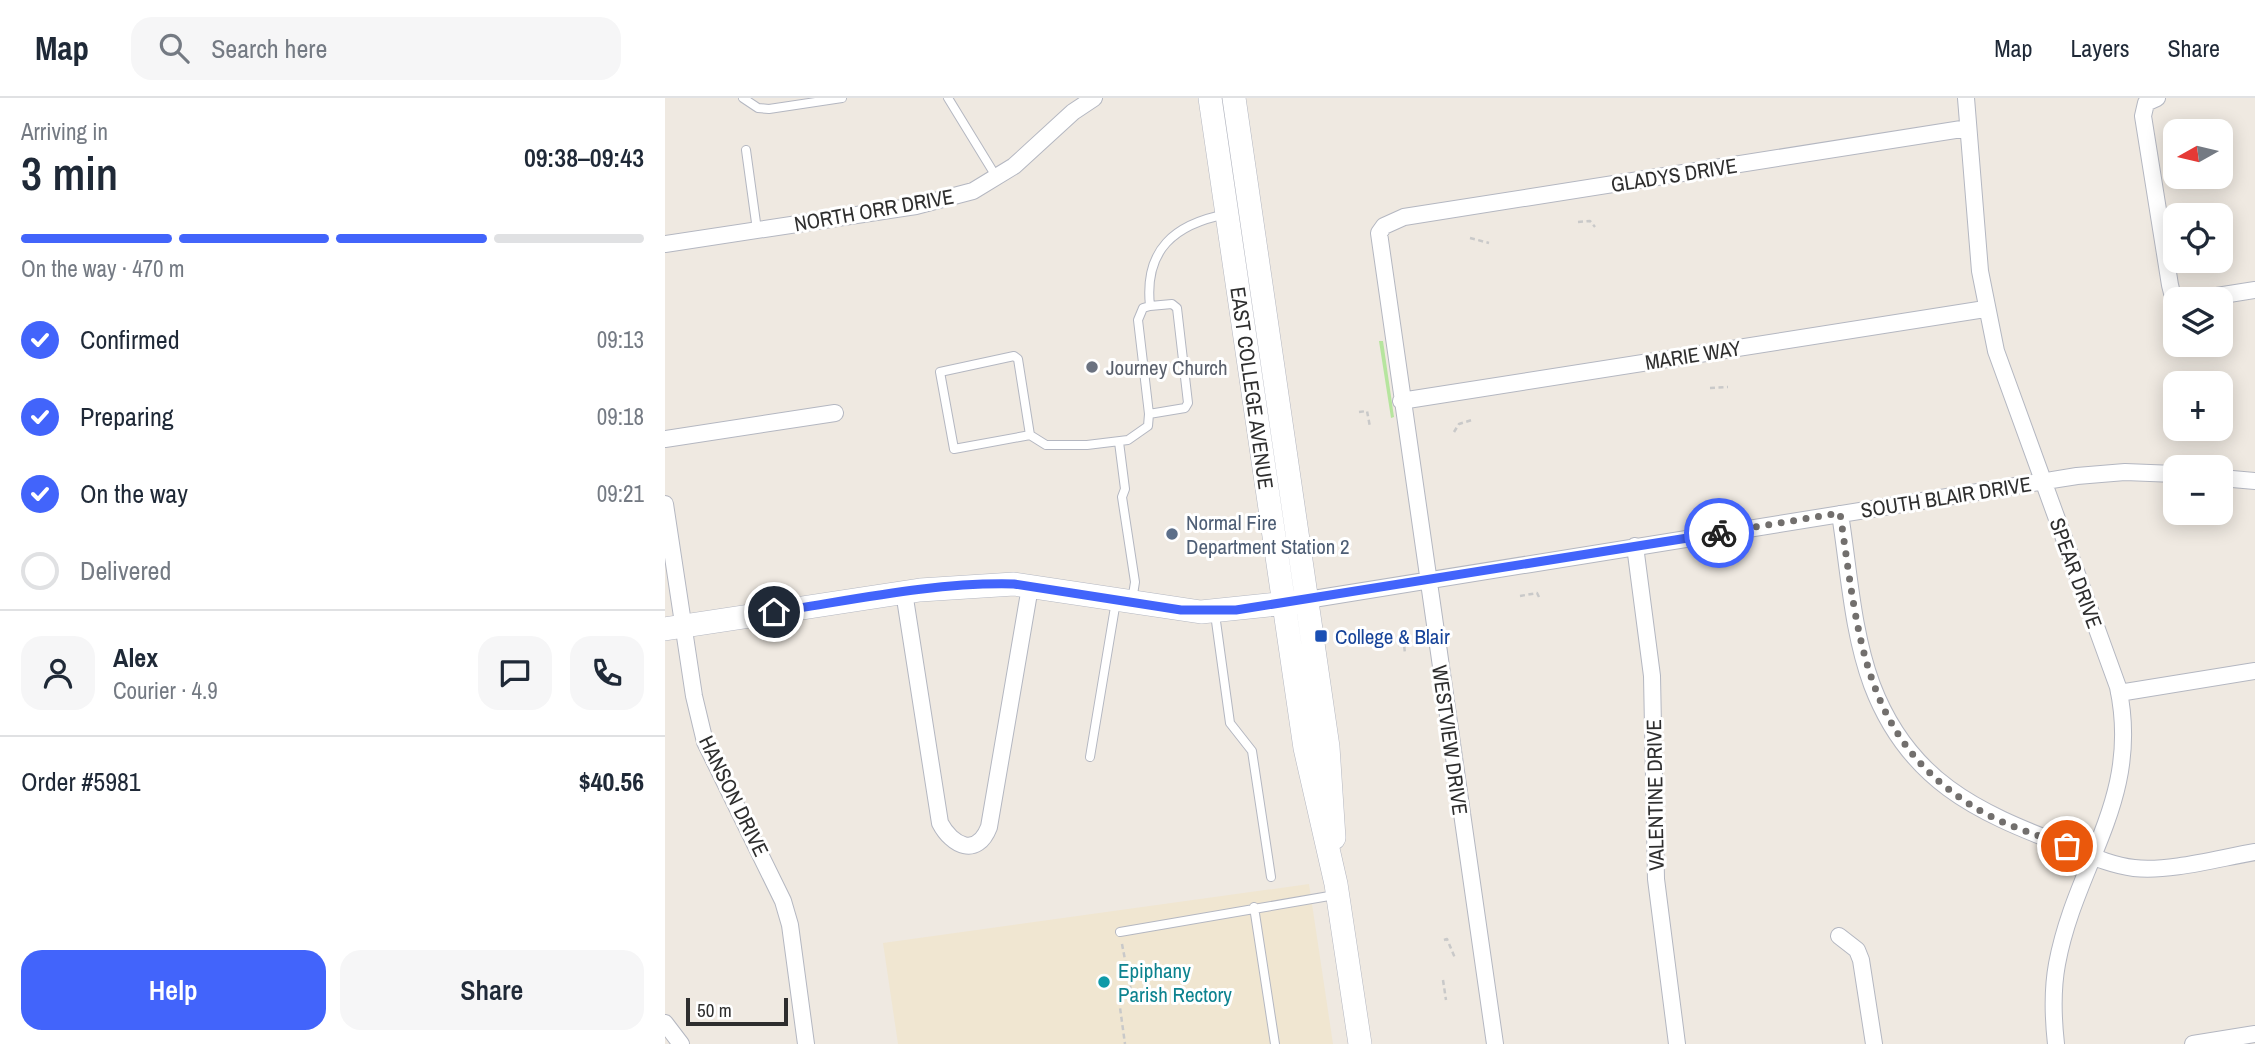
<!DOCTYPE html>
<meta charset="utf-8">
<style>
:root{--surface:#fff;--page:#f6f6f7;--text:#1f2937;--muted:#747a83;--line:#e0e1e3;--accent:#4264fb}
body{margin:0;font-family:"Archivo Narrow",sans-serif;background:var(--page);color:var(--text);height:100vh;display:flex;flex-direction:column;font-size:26px;white-space:nowrap}
*{box-sizing:border-box;margin:0}
p{font-size:23px;color:var(--muted)}
.icon{flex:none;width:38px;height:38px;fill:none;stroke:currentColor;stroke-width:2;stroke-linecap:round;stroke-linejoin:round}
.map{position:relative;flex:1;overflow:hidden}
.panel{display:flex;flex-direction:column;background:var(--surface);width:665px}
.panel>*{flex:none}
.needle{width:46px;rotate:262deg}
.fabs{position:absolute;left:1498px;top:21px;display:grid;gap:14px}
.fabs a{display:grid;place-items:center;width:70px;height:70px;border-radius:14px;background:var(--surface);box-shadow:0 4px 18px #0003;font-size:35px}
.scale{position:absolute;left:21px;bottom:18px;width:102px;box-sizing:border-box;padding-left:7px;border:4px solid #2e2e2e;border-top:0;font-size:19px;line-height:24px;white-space:nowrap;color:#2e2e2e;-webkit-text-stroke:5px #fff;paint-order:stroke}
.pin{position:absolute;display:grid;place-items:center;width:60px;height:60px;color:#fff;margin:-30px;border:4px solid #fff;border-radius:50%;box-shadow:0 2px 7px #0007}
.courier{position:absolute;display:grid;place-items:center;width:70px;height:70px;margin:-35px;border:5px solid #4264fb;border-radius:50%;background:#fff;color:#222;box-shadow:0 2px 9px #0007}
.overview em{font-style:normal;font-weight:600}
.overview div{display:flex;flex-direction:column-reverse}
.overview{display:flex;align-items:center;justify-content:space-between;height:119px;padding:0 21px}
h1{font-size:46px;font-weight:600;line-height:52px}
.bar{display:grid;grid-template-columns:repeat(4,1fr);gap:10px 7px;align-content:center;height:84px;padding:0 21px}
.bar i{height:9px;border-radius:5px;background:var(--line)}
.bar .current{background:var(--accent)}
.bar p{grid-column:span 4}
.line{display:flex;align-items:center;gap:18px;padding:0 21px;border-top:2px solid var(--line)}
.line div{flex:1}
.round{display:grid;place-items:center;flex:none;width:74px;height:74px;border-radius:21px;background:var(--page)}
ol{padding:0 21px;list-style:none}
li{display:flex;align-items:center;gap:21px;height:77px}
li p{margin-inline-start:auto}
li .icon{padding:7px;border-radius:50%;background:var(--accent);color:#fff;stroke-width:4}
li:last-child{color:var(--muted)}
li i{width:38px;height:38px;border:4px solid var(--line);border-radius:50%}
.cta{display:flex;gap:14px;margin-top:auto;padding:14px 21px}
.cta a{flex:1;height:80px;border-radius:21px;background:var(--accent);color:#fff;font-size:28px;font-weight:600;line-height:80px;text-align:center}
.cta a+a{background:var(--page);color:var(--text)}
header{display:flex;align-items:center;gap:42px;box-sizing:border-box;height:98px;padding:0 35px;background:var(--surface);border-bottom:2px solid var(--line)}
header strong{font-size:33px}
nav{display:flex;gap:38px;margin-inline-start:auto;font-size:24px}
.search{width:490px;height:63px;background:var(--page);display:flex;align-items:center;gap:18px;box-sizing:border-box;padding:0 24px;border-radius:21px;color:var(--muted);font-size:26px}
main{display:flex;flex:1;min-height:0}
.map>svg:first-child{display:block}
</style>
<header>
<strong>Map</strong>
<div class="search"><svg class="icon" aria-label="search" viewBox="0 0 24 24"><circle cx="10" cy="10" r="6"/><path d="M15 15l6 6"/></svg>Search here</div>
<nav><a>Map</a><a>Layers</a><a>Share</a></nav>
</header>
<main>
<section class="panel">
<div class="overview"><div><h1>3 min</h1><p>Arriving in</p></div><em>09:38–09:43</em></div>
<div class="bar"><i class="current"></i><i class="current"></i><i class="current"></i><i></i><p>On the way · 470 m</p></div>
<ol>
<li><svg class="icon" aria-label="check" viewBox="0 0 24 24"><path d="M5 12l5 5 9-10"/></svg>Confirmed<p>09:13</p></li>
<li><svg class="icon" aria-label="check" viewBox="0 0 24 24"><path d="M5 12l5 5 9-10"/></svg>Preparing<p>09:18</p></li>
<li><svg class="icon" aria-label="check" viewBox="0 0 24 24"><path d="M5 12l5 5 9-10"/></svg>On the way<p>09:21</p></li>
<li><i></i>Delivered</li>
</ol>
<div class="line" style="height:126px"><a class="round"><svg class="icon" aria-label="person" viewBox="0 0 24 24"><circle cx="12" cy="8" r="4"/><path d="M4 21q1-7 8-7t8 7"/></svg></a><div><b>Alex</b><p>Courier · 4.9</p></div><a class="round"><svg class="icon" aria-label="chat" viewBox="0 0 24 24"><path d="M4 5h16v11H9l-5 4z"/></svg></a><a class="round"><svg class="icon" aria-label="phone" viewBox="0 0 24 24"><path d="M5 4h4l2 5-3 2q2 4 5 5l2-3 5 2v4C11 20 4 13 5 4z"/></svg></a></div>
<div class="line" style="height:91px"><div>Order #5981</div><b>$40.56</b></div>
<div class="cta"><a>Help</a><a>Share</a></div>
</section>
<div class="map">
<svg width="1590" height="946" viewBox="0 0 1590 946">
<rect width="100%" height="100%" fill="#efe9e1"/>
<path fill="#f0e6d1" d="M644 786 668 946H233L218 845Z"/>
<path fill="#b6e59e" d="M714 243H718L729 319 726 320Z"/>
<g fill="none" stroke-linecap="round" stroke-linejoin="round">
<defs>
<path id="lane" d="M78 0 93 10 104 11 177 0
M283 0 332 80
M81 52 92 132
M484 316 473 222 478 210 485 208
M365 337 289 351 275 274 349 258 353 261 365 337 381 347H422L463 342 483 328 484 316 520 310 523 305 512 210 507 206 485 208C479 152 509 126 562 116
M454 344 460 391 457 399 470 484 467 503
M550 516 565 625 587 653 606 779
M425 659 451 503
M589 809 610 946
M455 834 670 797"/>
<path id="street" d="M1301 0 1315 173 1331 253 1453 589C1477 701 1411 764 1392 866 1387 893 1388 919 1391 946
M1492 0 1481 5 1478 18 1505 187 1507 195 1517 201
M0 146 251 108 308 93 349 68 408 14 429 0
M1533 201 1590 192
M736 303 1320 211
M0 341 170 315
M1556 380 1590 383
M0 406 29 598 40 644 118 803 125 827 141 946
M1175 416C1184 472 1187 533 1207 587 1243 682 1311 714 1399 747 1422 756 1444 767 1469 770 1505 774 1554 760 1590 754
M970 448 987 578 991 781 1012 946
M239 494 275 725C287 748 312 760 324 729L365 489
M642 502 1412 378 1460 374 1510 376
M1454 595 1590 573
M1174 838 1192 852 1196 862 1209 946
M0 925 16 946
M830 946 714 135 719 128 739 119 1303 30
M1528 946 1590 936"/>
<path id="secondary" d="M545 0 640 650 671 786 695 946
M569 0 663 649 669 740
M0 531 255 492 349 486 536 514 632 504"/>
</defs>
<use href="#lane" stroke="#b4b7c1" stroke-width="10"/>
<use href="#street" stroke="#b4b7c1" stroke-width="18"/>
<use href="#secondary" stroke="#b4b7c1" stroke-width="24"/>
<path stroke="#c9c9c9" stroke-width="2.5" stroke-dasharray="5 3.5" stroke-linecap="butt" d="M913 124 925 123 930 129
M805 140 824 145
M1045 290 1063 289
M694 314 702 313 705 329
M789 334 794 326 807 322
M855 498 872 495 874 499
M733 547 739 546 740 556
M779 842 782 841 790 860
M457 846 466 893 453 895 460 946
M778 882 781 902"/>
<use href="#lane" stroke="#fff" stroke-width="8"/>
<use href="#street" stroke="#fff" stroke-width="16"/>
<use href="#secondary" stroke="#fff" stroke-width="23"/>
</g>
<g fill="none" stroke-linecap="round" stroke-linejoin="round">
<path stroke="#726f6d" stroke-width="7" stroke-dasharray="0 12.6" d="M1054 435 1175 415C1194 541 1198 649 1323 717 1348 730 1376 738 1402 748"/>
<path stroke="#4264fb" stroke-width="9" d="M109 514C188 502 268 484 349 486L516 512H571L1054 435"/>
</g>
<circle fill="#6b7280" stroke="#fff" stroke-width="2.5" cx="427" cy="269" r="7"/>
<circle fill="#5c6f8a" stroke="#fff" stroke-width="2.5" cx="507" cy="436" r="7"/>
<rect fill="#1a4fb4" stroke="#fff" stroke-width="2.5" x="649" y="531" width="14" height="14" rx="3.5"/>
<circle fill="#0f9aa8" stroke="#fff" stroke-width="2.5" cx="439" cy="884" r="7"/>
<g text-anchor="middle" dominant-baseline="central" stroke-width="6" stroke-linejoin="round" paint-order="stroke">
<g font-size="21" fill="#2e2e2e" stroke="#fff">
<text transform="translate(1009 77) rotate(-9)">GLADYS DRIVE</text>
<text transform="translate(209 112) rotate(-10)">NORTH ORR DRIVE</text>
<text transform="translate(1028 257) rotate(-9)">MARIE WAY</text>
<text transform="translate(587 290) rotate(82)">EAST COLLEGE AVENUE</text>
<text transform="translate(1281 399) rotate(-9)">SOUTH BLAIR DRIVE</text>
<text transform="translate(1411 475) rotate(70)">SPEAR DRIVE</text>
<text transform="translate(785 642) rotate(82)">WESTVIEW DRIVE</text>
<text transform="translate(990 697) rotate(-91)">VALENTINE DRIVE</text>
<text transform="translate(69 698) rotate(64)">HANSON DRIVE</text>
</g>
<g font-size="21" fill="#5b616d" stroke="#fff" text-anchor="start">
<text x="441" y="269">Journey Church</text>
</g>
<g font-size="21" fill="#4e5e75" stroke="#fff" text-anchor="start">
<text x="521" y="424">Normal Fire<tspan x="521" dy="24">Department Station 2</tspan></text>
</g>
<g font-size="21" fill="#164399" stroke="#fff" text-anchor="start">
<text x="670" y="538">College &amp; Blair</text>
</g>
<g font-size="21" fill="#0d838f" stroke="#fff" text-anchor="start">
<text x="453" y="872">Epiphany<tspan x="453" dy="24">Parish Rectory</tspan></text>
</g>
</g>
</svg>
<div class="fabs">
<a><svg class="needle" viewBox="-14 -14 28 28"><path d="M0-13l5 13h-10z" fill="#e53935"/><path d="M0 13l5-13h-10z" fill="#747a83"/></svg></a>
<a><svg class="icon" aria-label="locate" viewBox="0 0 24 24"><circle cx="12" cy="12" r="6"/><path d="M12 2v4M12 18v4M2 12h4M18 12h4"/></svg></a>
<a><svg class="icon" aria-label="layers" viewBox="0 0 24 24"><path d="M12 4l9 5-9 5-9-5zM3 14l9 5 9-5"/></svg></a>
<a>+</a>
<a>−</a>
</div>
<div class="scale">50 m</div>
<div class="pin" style="left:1402px;top:748px;background:#ea580c"><svg class="icon" aria-label="bag" viewBox="0 0 24 24"><path d="M5 8h14l-1 12H6zM9 8a3 3 0 0 1 6 0"/></svg></div>
<div class="pin" style="left:109px;top:514px;background:#1f2937"><svg class="icon" aria-label="home" viewBox="0 0 24 24"><path d="M3 11l9-7 9 7M6 9v11h12V9"/></svg></div>
<div class="courier" style="left:1054px;top:435px"><svg class="icon" aria-label="bike" viewBox="0 0 24 24"><circle cx="6" cy="16" r="4"/><circle cx="18" cy="16" r="4"/><path d="M6 16l4-8h5l3 8M10 8l3 8H6M13 5h3"/></svg></div>
</div>
</main>
